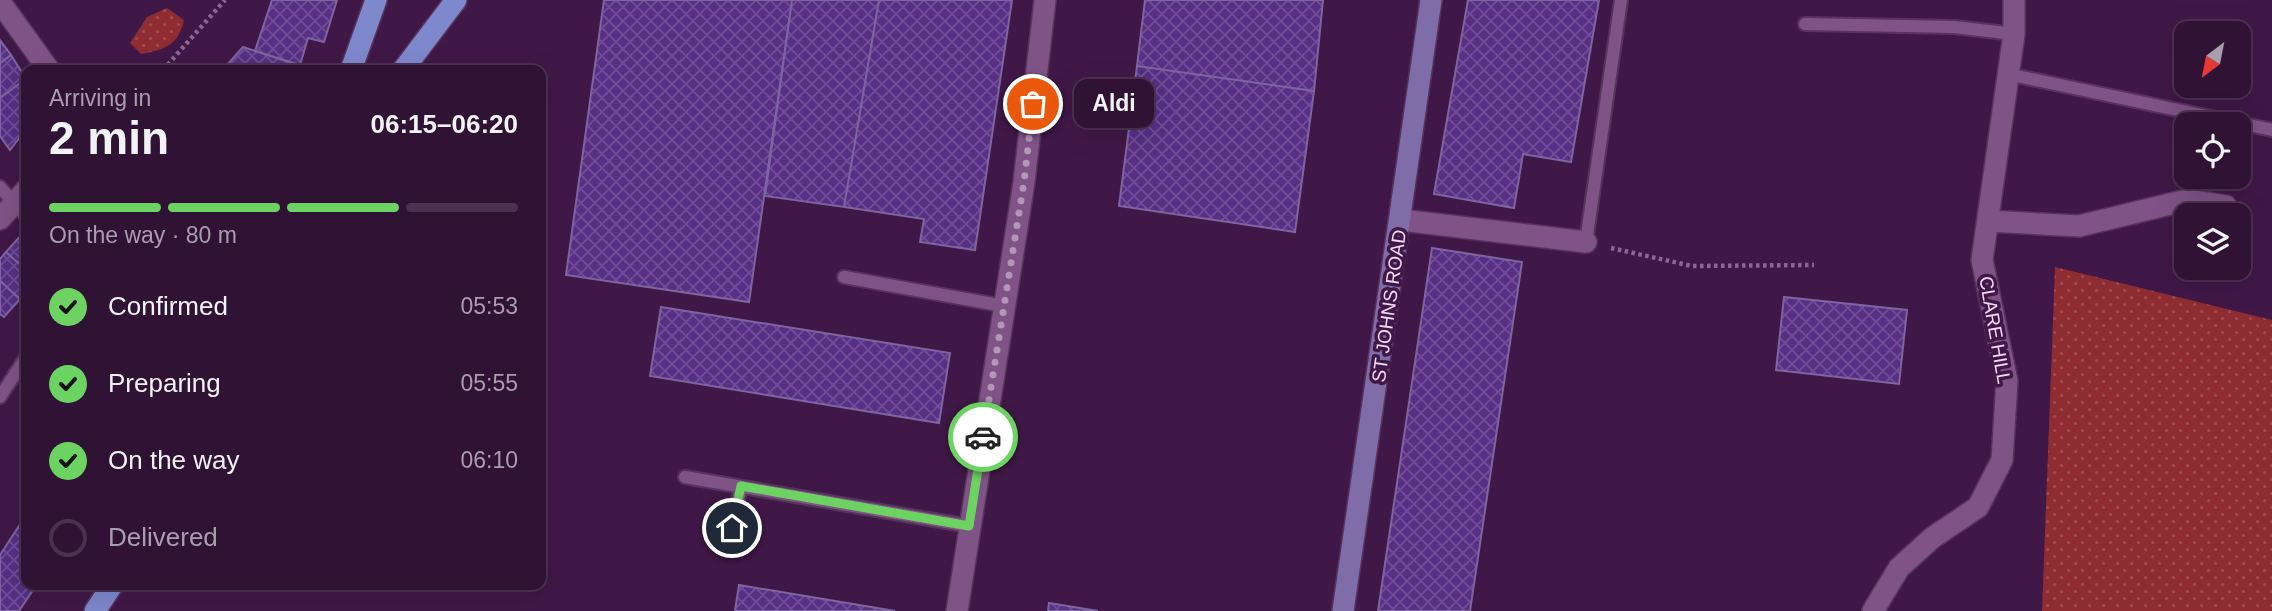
<!DOCTYPE html>
<meta charset="utf-8">
<style>
:root{--surface:#301235;--page:#381b3d;--text:#f1f3f6;--muted:#a89ead;--line:#4b3250;--accent:#6cd362}
body{margin:0;font-family:Helvetica,sans-serif;background:var(--page);color:var(--text);height:100vh;display:flex;flex-direction:column;font-size:26px;white-space:nowrap}
*{box-sizing:border-box;margin:0}
p{font-size:23px;color:var(--muted)}
.icon{flex:none;width:38px;height:38px;fill:none;stroke:currentColor;stroke-width:2;stroke-linecap:round;stroke-linejoin:round}
.map{position:relative;flex:1;overflow:hidden}
.details{position:absolute;left:21px;top:65px;width:525px;height:525px;display:flex;flex-direction:column;background:var(--surface);border-radius:14px;box-shadow:0 7px 28px #0002,0 0 0 2px var(--line)}
.details>*{flex:none}
.needle{width:46px;rotate:212deg}
.buttons{position:absolute;left:2174px;top:21px;display:grid;gap:14px}
.buttons a{display:grid;place-items:center;width:77px;height:77px;border-radius:14px;background:var(--surface);box-shadow:0 7px 28px #0002,0 0 0 2px var(--line);font-size:35px}
.pin{position:absolute;display:grid;place-items:center;width:60px;height:60px;color:#fff;margin:-30px;border:4px solid #fff;border-radius:50%;box-shadow:0 2px 7px #0007}
.courier{position:absolute;display:grid;place-items:center;width:70px;height:70px;margin:-35px;border:5px solid #6cd362;border-radius:50%;background:#fff;color:#222;box-shadow:0 2px 9px #0007}
.bubble{position:absolute;height:49px;border-radius:14px;background:var(--surface);box-shadow:0 7px 28px #0002,0 0 0 2px var(--line);font-size:23px;font-weight:700;line-height:49px;text-align:center}
.overview em{font-style:normal;font-weight:700}
.overview div{display:flex;flex-direction:column-reverse}
.overview{display:flex;align-items:center;justify-content:space-between;height:119px;padding:0 28px}
h1{font-size:46px;font-weight:700;line-height:52px}
.bar{display:grid;grid-template-columns:repeat(4,1fr);gap:10px 7px;align-content:center;height:84px;padding:0 28px}
.bar i{height:9px;border-radius:5px;background:var(--line)}
.bar .current{background:var(--accent)}
.bar p{grid-column:span 4}
ol{padding:0 28px;list-style:none}
li{display:flex;align-items:center;gap:21px;height:77px}
li p{margin-inline-start:auto}
li .icon{padding:7px;border-radius:50%;background:var(--accent);color:#111;stroke-width:4}
li:last-child{color:var(--muted)}
li i{width:38px;height:38px;border:4px solid var(--line);border-radius:50%}
.map>svg:first-child{display:block}
</style>
<div class="map">
<svg width="2272" height="611" viewBox="0 0 2272 611">
<defs>
<pattern id="park-dots" width="8" height="8" patternUnits="userSpaceOnUse" patternTransform="scale(1.75)"><rect width="8" height="8" fill="#8e2c31"/><path d="M2 2h.1M6 6h.1" fill="none" stroke="#9e4a50" stroke-width="1.8" stroke-linecap="round"/></pattern>
<pattern id="building-cross-hatch" width="8" height="8" patternUnits="userSpaceOnUse" patternTransform="scale(1.75)"><rect width="8" height="8" fill="#572f85"/><path d="M0 0l8 8M0 8l8-8" fill="none" stroke="#704d97"/></pattern>
</defs>
<rect width="100%" height="100%" fill="#401847"/>
<path fill="url(#park-dots)" d="M167 8 184 20C179 45 164 50 141 54L130 43 147 17Z
M2055 267 2272 320V611H2042Z"/>
<path fill="url(#building-cross-hatch)" stroke="#7d65a0" stroke-width="2" d="M272 0H337L324 42 308 38 300 65 255 51Z
M604 0H792L749 302 566 275Z
M792 0H879L844 207 765 196Z
M879 0H1012L975 250 920 242 924 219 844 207Z
M1145 0H1323L1314 91 1137 66Z
M1468 0H1599L1571 162 1523 154 1514 208 1434 194Z
M0 40 11 55 0 63Z
M243 47 295 64 293 70H232L227 65Z
M11 55 26 79 0 98V63Z
M1137 66 1314 91 1295 232 1119 206Z
M26 79V129L10 150 0 136V98Z
M24 232 26 234V270L6 252Z
M1432 248 1522 262 1470 611H1378Z
M6 252 26 270V292L20 299 0 281V259Z
M0 281 20 299 4 317 0 314Z
M1784 297 1907 310 1899 384 1776 370Z
M661 307 950 353 939 423 650 376Z
M26 515V584H37L19 611H0V555Z
M739 585 895 611H735Z
M1049 603 1098 611H1048Z"/>
<g fill="none" stroke-linecap="round" stroke-linejoin="round">
<defs>
<path id="lane" d="M1805 24 1954 27 2014 34
M2008 74 2272 130
M0 187 26 216
M1586 242 1621 0
M844 277 1004 306
M0 397 26 357
M685 477 969 526
M727 550 741 487"/>
<path id="street" d="M0 2 49 70
M0 219 26 190
M1401 220 1586 242
M1988 221 2079 226 2187 200 2226 206
M957 611 1024 182 1045 0
M1873 611 1899 568 1932 538 1978 507 2002 460 2007 381 1982 260 2014 34V0"/>
<path id="secondary" d="M1343 611 1431 0"/>
<path id="primary" d="M351 70 376 0
M403 70 456 0
M95 611 113 584"/>
</defs>
<use href="#lane" stroke="#57345d" stroke-width="16"/>
<use href="#street" stroke="#57345d" stroke-width="24"/>
<use href="#secondary" stroke="#57345d" stroke-width="24"/>
<use href="#primary" stroke="#57345d" stroke-width="24"/>
<path stroke="#8a6890" stroke-width="4.5" stroke-dasharray="3.5 3.5" stroke-linecap="butt" d="M163 70 225 0
M1611 248 1692 266 1814 265"/>
<use href="#lane" stroke="#7f5386" stroke-width="12"/>
<use href="#street" stroke="#7f5386" stroke-width="21"/>
<use href="#secondary" stroke="#7f6daa" stroke-width="21"/>
<use href="#primary" stroke="#7e88cd" stroke-width="21"/>
</g>
<g fill="none" stroke-linecap="round" stroke-linejoin="round">
<path stroke="#b496b9" stroke-width="7" stroke-dasharray="0 12.6" d="M983 437 1024 182 1033 104"/>
<path stroke="#6cd362" stroke-width="9" d="M732 528 741 486 969 526 983 437"/>
</g>
<g text-anchor="middle" dominant-baseline="central" stroke-width="7" stroke-linejoin="round" paint-order="stroke">
<g font-size="19" fill="#f3daf7" stroke="#401847">
<text transform="translate(1389 306) rotate(-82)">ST JOHNS ROAD</text>
<text transform="translate(1995 330) rotate(80)">CLARE HILL</text>
</g>
</g>
</svg>
<div class="buttons">
<a><svg class="needle" viewBox="-14 -14 28 28"><path d="M0-13l5 13h-10z" fill="#e53935"/><path d="M0 13l5-13h-10z" fill="#a89ead"/></svg></a>
<a><svg class="icon" aria-label="locate" viewBox="0 0 24 24"><circle cx="12" cy="12" r="6"/><path d="M12 2v4M12 18v4M2 12h4M18 12h4"/></svg></a>
<a><svg class="icon" aria-label="layers" viewBox="0 0 24 24"><path d="M12 4l9 5-9 5-9-5zM3 14l9 5 9-5"/></svg></a>
</div>
<div class="pin" style="left:1033px;top:104px;background:#ea580c"><svg class="icon" aria-label="bag" viewBox="0 0 24 24"><path d="M5 8h14l-1 12H6zM9 8a3 3 0 0 1 6 0"/></svg></div>
<div class="pin" style="left:732px;top:528px;background:#1f2937"><svg class="icon" aria-label="home" viewBox="0 0 24 24"><path d="M3 11l9-7 9 7M6 9v11h12V9"/></svg></div>
<div class="courier" style="left:983px;top:437px"><svg class="icon" aria-label="car" viewBox="0 0 24 24"><path d="M5 17H2v-5l4-1 3-4h7l3 4 3 1v5h-3M9 17h6M6 11h13"/><circle cx="7" cy="17" r="2"/><circle cx="17" cy="17" r="2"/></svg></div>
<div class="bubble" style="left:1074px;top:79px;width:80px">Aldi</div>
<section class="details">
<div class="overview"><div><h1>2 min</h1><p>Arriving in</p></div><em>06:15–06:20</em></div>
<div class="bar"><i class="current"></i><i class="current"></i><i class="current"></i><i></i><p>On the way · 80 m</p></div>
<ol>
<li><svg class="icon" aria-label="check" viewBox="0 0 24 24"><path d="M5 12l5 5 9-10"/></svg>Confirmed<p>05:53</p></li>
<li><svg class="icon" aria-label="check" viewBox="0 0 24 24"><path d="M5 12l5 5 9-10"/></svg>Preparing<p>05:55</p></li>
<li><svg class="icon" aria-label="check" viewBox="0 0 24 24"><path d="M5 12l5 5 9-10"/></svg>On the way<p>06:10</p></li>
<li><i></i>Delivered</li>
</ol>
</section>
</div>
